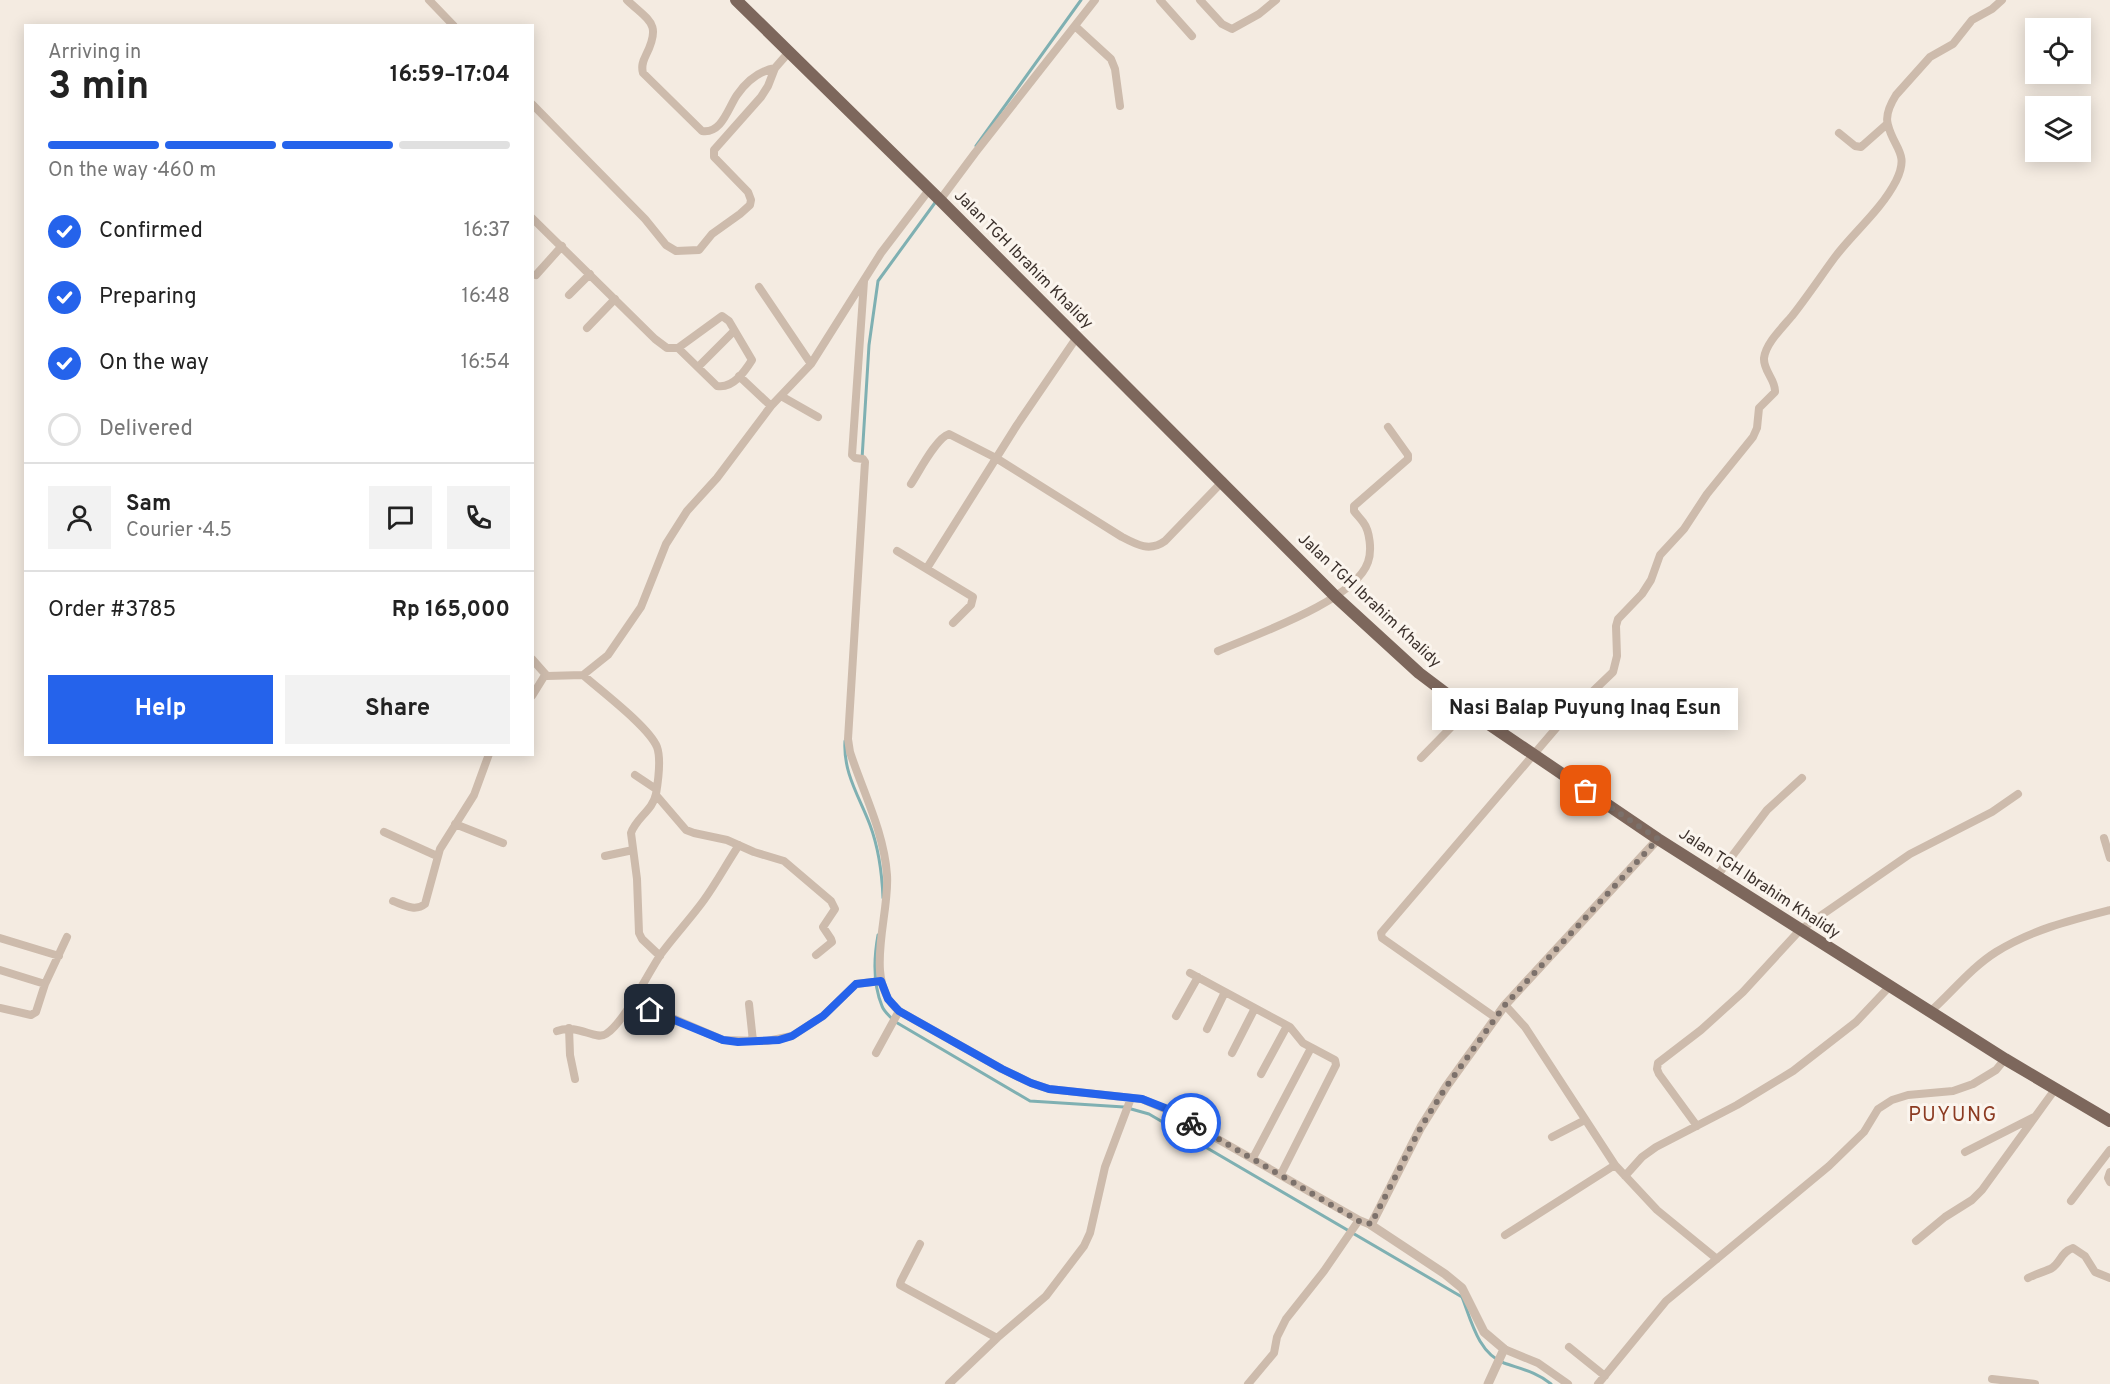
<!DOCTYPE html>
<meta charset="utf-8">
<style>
:root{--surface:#fff;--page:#f2f2f2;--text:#222;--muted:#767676;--line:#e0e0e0;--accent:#2563eb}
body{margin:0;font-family:Overpass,sans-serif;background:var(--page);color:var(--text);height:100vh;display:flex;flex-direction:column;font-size:22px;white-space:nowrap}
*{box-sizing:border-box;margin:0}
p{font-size:20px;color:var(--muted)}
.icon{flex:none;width:33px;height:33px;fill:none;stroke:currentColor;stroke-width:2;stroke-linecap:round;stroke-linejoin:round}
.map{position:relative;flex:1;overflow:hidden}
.side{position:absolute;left:24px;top:24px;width:510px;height:732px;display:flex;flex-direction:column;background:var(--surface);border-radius:0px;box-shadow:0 3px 15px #0003}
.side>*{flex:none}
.buttons{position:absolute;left:2025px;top:18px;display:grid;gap:12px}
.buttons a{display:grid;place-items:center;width:66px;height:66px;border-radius:0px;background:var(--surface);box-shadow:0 3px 15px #0003;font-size:30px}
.pin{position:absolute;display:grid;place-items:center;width:51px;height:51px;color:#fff;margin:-26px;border-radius:12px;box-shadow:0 3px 9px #0006}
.courier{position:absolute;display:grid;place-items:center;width:60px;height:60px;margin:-30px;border:4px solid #2563eb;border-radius:50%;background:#fff;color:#222;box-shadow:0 2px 8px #0007}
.bubble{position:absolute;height:42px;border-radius:0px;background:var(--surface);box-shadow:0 3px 15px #0003;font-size:20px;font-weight:700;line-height:42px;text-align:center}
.summary em{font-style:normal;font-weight:700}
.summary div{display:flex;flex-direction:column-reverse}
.summary{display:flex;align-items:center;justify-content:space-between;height:102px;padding:0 24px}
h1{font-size:39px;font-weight:700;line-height:45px}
.bar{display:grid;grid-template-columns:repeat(4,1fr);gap:9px 6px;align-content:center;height:72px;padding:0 24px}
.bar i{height:8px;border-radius:4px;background:var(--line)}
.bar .selected{background:var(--accent)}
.bar p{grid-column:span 4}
.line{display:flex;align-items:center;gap:15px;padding:0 24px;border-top:2px solid var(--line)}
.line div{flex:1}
.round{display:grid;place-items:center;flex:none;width:63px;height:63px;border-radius:0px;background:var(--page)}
ol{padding:0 24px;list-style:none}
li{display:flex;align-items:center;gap:18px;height:66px}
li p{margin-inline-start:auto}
li .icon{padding:6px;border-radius:50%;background:var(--accent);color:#fff;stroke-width:4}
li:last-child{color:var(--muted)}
li i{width:33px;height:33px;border:3px solid var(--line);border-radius:50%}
.cta{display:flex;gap:12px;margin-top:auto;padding:12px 24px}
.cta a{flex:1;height:69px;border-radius:0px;background:var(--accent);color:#fff;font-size:24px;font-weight:700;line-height:69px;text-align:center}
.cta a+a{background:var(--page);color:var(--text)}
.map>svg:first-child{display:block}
</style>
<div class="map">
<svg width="2110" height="1384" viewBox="0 0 2110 1384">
<rect width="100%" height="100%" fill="#f4ebe1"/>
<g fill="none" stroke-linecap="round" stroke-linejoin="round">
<path stroke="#7fb0b2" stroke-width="3" d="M976 146 1081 0
M862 459 869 345 878 281 937 200
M845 741C843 773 859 796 870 825 879 849 882 873 883 898
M878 935C874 957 873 984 882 1006 884 1012 890 1016 894 1021L1030 1101 1124 1107 1149 1114 1462 1297C1471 1320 1478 1353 1504 1363 1521 1369 1537 1372 1551 1384"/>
<path stroke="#cdbbac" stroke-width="8" d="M429 0 454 26
M627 0C649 21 662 23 646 55 643 61 641 66 643 73L702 131C722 134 728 108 737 95 746 82 759 71 775 68
M1160 0 1192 36
M1200 0 1222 24 1232 29 1259 14 1276 0
M1075 26 1111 59 1115 69 1120 106
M532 104 645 219 666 245 676 251 699 250 712 234 740 214 750 205 751 200 748 192 714 157V150L761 97 768 86 775 68 789 52
M1839 133 1855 146 1861 147 1887 124
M940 200 975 153 1095 0
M532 218 655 339 667 348H678L717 386C733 389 745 371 752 360L729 321 722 316 678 348
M536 275 562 246
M864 281 852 455 855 458 863 459 865 462 848 739 850 752C863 792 884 832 887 875 890 916 862 981 899 1011L1002 1069 1031 1083 1049 1089 1142 1099 1165 1109 1359 1220 1371 1225
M759 287 811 364
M569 295 590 274
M587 328 615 299
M698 367 734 331
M739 376 771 406
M781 396 818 417
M911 484C919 472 936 438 949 434L996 458 1122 537C1137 545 1150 552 1165 541L1223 481
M897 551 973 597 971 605 953 623
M927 568 1017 425 1077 337
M1218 651C1254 635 1355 601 1368 562 1372 551 1370 531 1363 522 1360 518 1357 515 1354 511V506L1408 459V455L1388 427
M532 659 547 676 583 675 608 655 641 607 666 544 687 511 717 478 771 406 811 364 881 253 929 190
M583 675C601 691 649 727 657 747 661 758 658 782 656 794 653 810 636 818 631 833L637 879 639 933 642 939 660 956
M532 696 545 675
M1421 758 1468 710
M635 775 656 789
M656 795 686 830 694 833 727 840 754 852 784 861 831 901 835 909 823 927 831 939 832 942 816 955
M455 824 503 843
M384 832 437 856
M2104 838 2110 858
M605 856 633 850
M1717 876 1767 810 1802 778
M393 901C404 905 415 912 425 904L440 849 474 795 489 754
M0 938 59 956
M0 970 45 984
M1190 973 1290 1027 1303 1043 1335 1060 1336 1065 1281 1174
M633 1001 723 1040 767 1041 792 1036 823 1016 856 984 881 981
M749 1004 753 1041
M1505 1005 1525 1027 1615 1165 1657 1210 1717 1259
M0 1008 31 1015 36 1012 45 984 67 937
M1931 1011C1952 992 1972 967 1996 952 2031 930 2071 920 2110 910
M1176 1016 1198 977
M1496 1018 1382 938 1381 933 1564 719 1613 672 1617 656 1616 626 1618 619 1642 594 1651 580 1660 555 1684 529 1707 494 1753 437 1757 428 1759 408 1775 392C1776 380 1763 371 1764 358 1766 343 1782 328 1792 316 1807 297 1821 276 1835 257 1855 231 1881 210 1896 181 1910 153 1894 149 1888 125 1885 116 1891 103 1896 95L1930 57 1953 44 1972 20 1992 9 2002 0
M569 1028 570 1055 575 1079
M1207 1029 1225 992
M557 1031C578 1023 595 1041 606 1034 624 1023 648 973 661 954 675 935 691 918 704 900 717 882 727 863 739 845
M876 1053 899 1011
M1232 1053 1255 1008
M1261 1074 1287 1026
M1697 1126 1659 1074 1657 1069 1658 1063 1701 1030 1743 992 1800 930 1910 854 1992 812 2018 794
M1552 1137 1585 1120
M1965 1152 2034 1117
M1253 1158 1311 1048
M2110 1172 2108 1178 2110 1182
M1625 1176 1642 1157 1656 1147 1737 1105 1793 1071 1856 1022 1890 986
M2071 1201 2110 1150
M1505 1235 1615 1165
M1916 1241 1945 1217 1972 1200 1982 1190 2056 1088
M920 1244 901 1281 900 1285 997 1338
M2028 1278C2035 1274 2047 1271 2052 1268 2061 1262 2061 1252 2073 1248L2085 1256 2095 1272 2110 1278
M1569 1347 1605 1376
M1504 1349 1538 1363 1568 1384
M1992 1379 2035 1384
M949 1384 997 1338 1046 1296 1084 1246 1090 1233 1105 1167 1131 1098
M1248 1384 1274 1353 1277 1337 1286 1319 1324 1271 1359 1220
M1598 1384 1666 1301 1829 1166 1864 1132 1878 1109 1892 1100 1908 1095 1953 1091 1973 1084 1996 1070 2005 1059"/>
<path stroke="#cdbbac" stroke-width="9" d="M1488 1384 1504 1349 1484 1332 1462 1288 1445 1274 1371 1225 1421 1127 1446 1087 1505 1005 1658 839"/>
<path stroke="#7d675c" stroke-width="12" d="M736 0 940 200 1336 597 1419 673 1468 710 1658 839 2005 1059 2110 1121"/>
</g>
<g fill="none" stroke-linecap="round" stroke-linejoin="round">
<path stroke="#7c716b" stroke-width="6" stroke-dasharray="0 10.8" d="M1191 1123 1359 1221 1371 1224 1421 1127 1446 1087 1505 1005 1658 839 1586 791"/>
<path stroke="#2563eb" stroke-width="8" d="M650 1010 723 1040 738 1042 779 1040 792 1036 823 1016 856 984 881 981 888 999 899 1011 1002 1069 1031 1083 1049 1089 1142 1099 1165 1108 1191 1123"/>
</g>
<g text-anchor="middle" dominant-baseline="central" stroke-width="6" stroke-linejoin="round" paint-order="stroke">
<g font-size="16" fill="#3b302b" stroke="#fbf5ee">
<text transform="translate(1023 260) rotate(45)">Jalan TGH Ibrahim Khalidy</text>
<text transform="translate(1369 601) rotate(43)">Jalan TGH Ibrahim Khalidy</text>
<text transform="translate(1759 884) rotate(33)">Jalan TGH Ibrahim Khalidy</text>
</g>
<g font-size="20" letter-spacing="1.5" fill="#8c3b22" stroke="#fbf5ee">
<text x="1953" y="1116">PUYUNG</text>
</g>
</g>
</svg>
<div class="buttons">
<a><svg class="icon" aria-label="locate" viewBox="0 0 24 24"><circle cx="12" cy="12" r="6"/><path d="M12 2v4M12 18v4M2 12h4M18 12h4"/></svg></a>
<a><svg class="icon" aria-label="layers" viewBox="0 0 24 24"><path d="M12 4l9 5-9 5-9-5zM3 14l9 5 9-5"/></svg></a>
</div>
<div class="pin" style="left:1586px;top:791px;background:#ea580c"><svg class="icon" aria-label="bag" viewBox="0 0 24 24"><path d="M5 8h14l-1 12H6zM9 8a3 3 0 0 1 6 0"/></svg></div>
<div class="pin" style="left:650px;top:1010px;background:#1f2937"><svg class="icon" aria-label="home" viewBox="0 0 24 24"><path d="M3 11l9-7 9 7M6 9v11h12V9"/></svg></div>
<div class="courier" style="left:1191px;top:1123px"><svg class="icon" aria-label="bike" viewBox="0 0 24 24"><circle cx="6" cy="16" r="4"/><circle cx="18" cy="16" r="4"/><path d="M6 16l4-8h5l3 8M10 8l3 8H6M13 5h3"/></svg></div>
<div class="bubble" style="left:1432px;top:688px;width:306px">Nasi Balap Puyung Inaq Esun</div>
<section class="side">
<div class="summary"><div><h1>3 min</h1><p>Arriving in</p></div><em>16:59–17:04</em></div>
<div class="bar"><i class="selected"></i><i class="selected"></i><i class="selected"></i><i></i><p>On the way · 460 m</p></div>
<ol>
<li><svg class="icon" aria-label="check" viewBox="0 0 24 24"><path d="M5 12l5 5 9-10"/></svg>Confirmed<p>16:37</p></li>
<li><svg class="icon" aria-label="check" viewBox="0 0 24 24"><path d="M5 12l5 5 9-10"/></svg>Preparing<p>16:48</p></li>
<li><svg class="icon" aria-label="check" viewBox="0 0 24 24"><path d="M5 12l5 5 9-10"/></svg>On the way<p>16:54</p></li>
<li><i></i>Delivered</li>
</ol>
<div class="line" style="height:108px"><a class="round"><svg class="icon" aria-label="person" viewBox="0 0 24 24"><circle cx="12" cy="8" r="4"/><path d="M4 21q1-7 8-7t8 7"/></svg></a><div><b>Sam</b><p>Courier · 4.5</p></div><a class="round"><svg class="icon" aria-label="chat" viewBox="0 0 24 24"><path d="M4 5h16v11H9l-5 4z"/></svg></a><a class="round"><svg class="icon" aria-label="phone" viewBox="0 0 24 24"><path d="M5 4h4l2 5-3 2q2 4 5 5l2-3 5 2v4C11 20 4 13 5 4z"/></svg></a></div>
<div class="line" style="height:78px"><div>Order #3785</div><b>Rp 165,000</b></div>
<div class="cta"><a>Help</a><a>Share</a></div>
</section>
</div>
